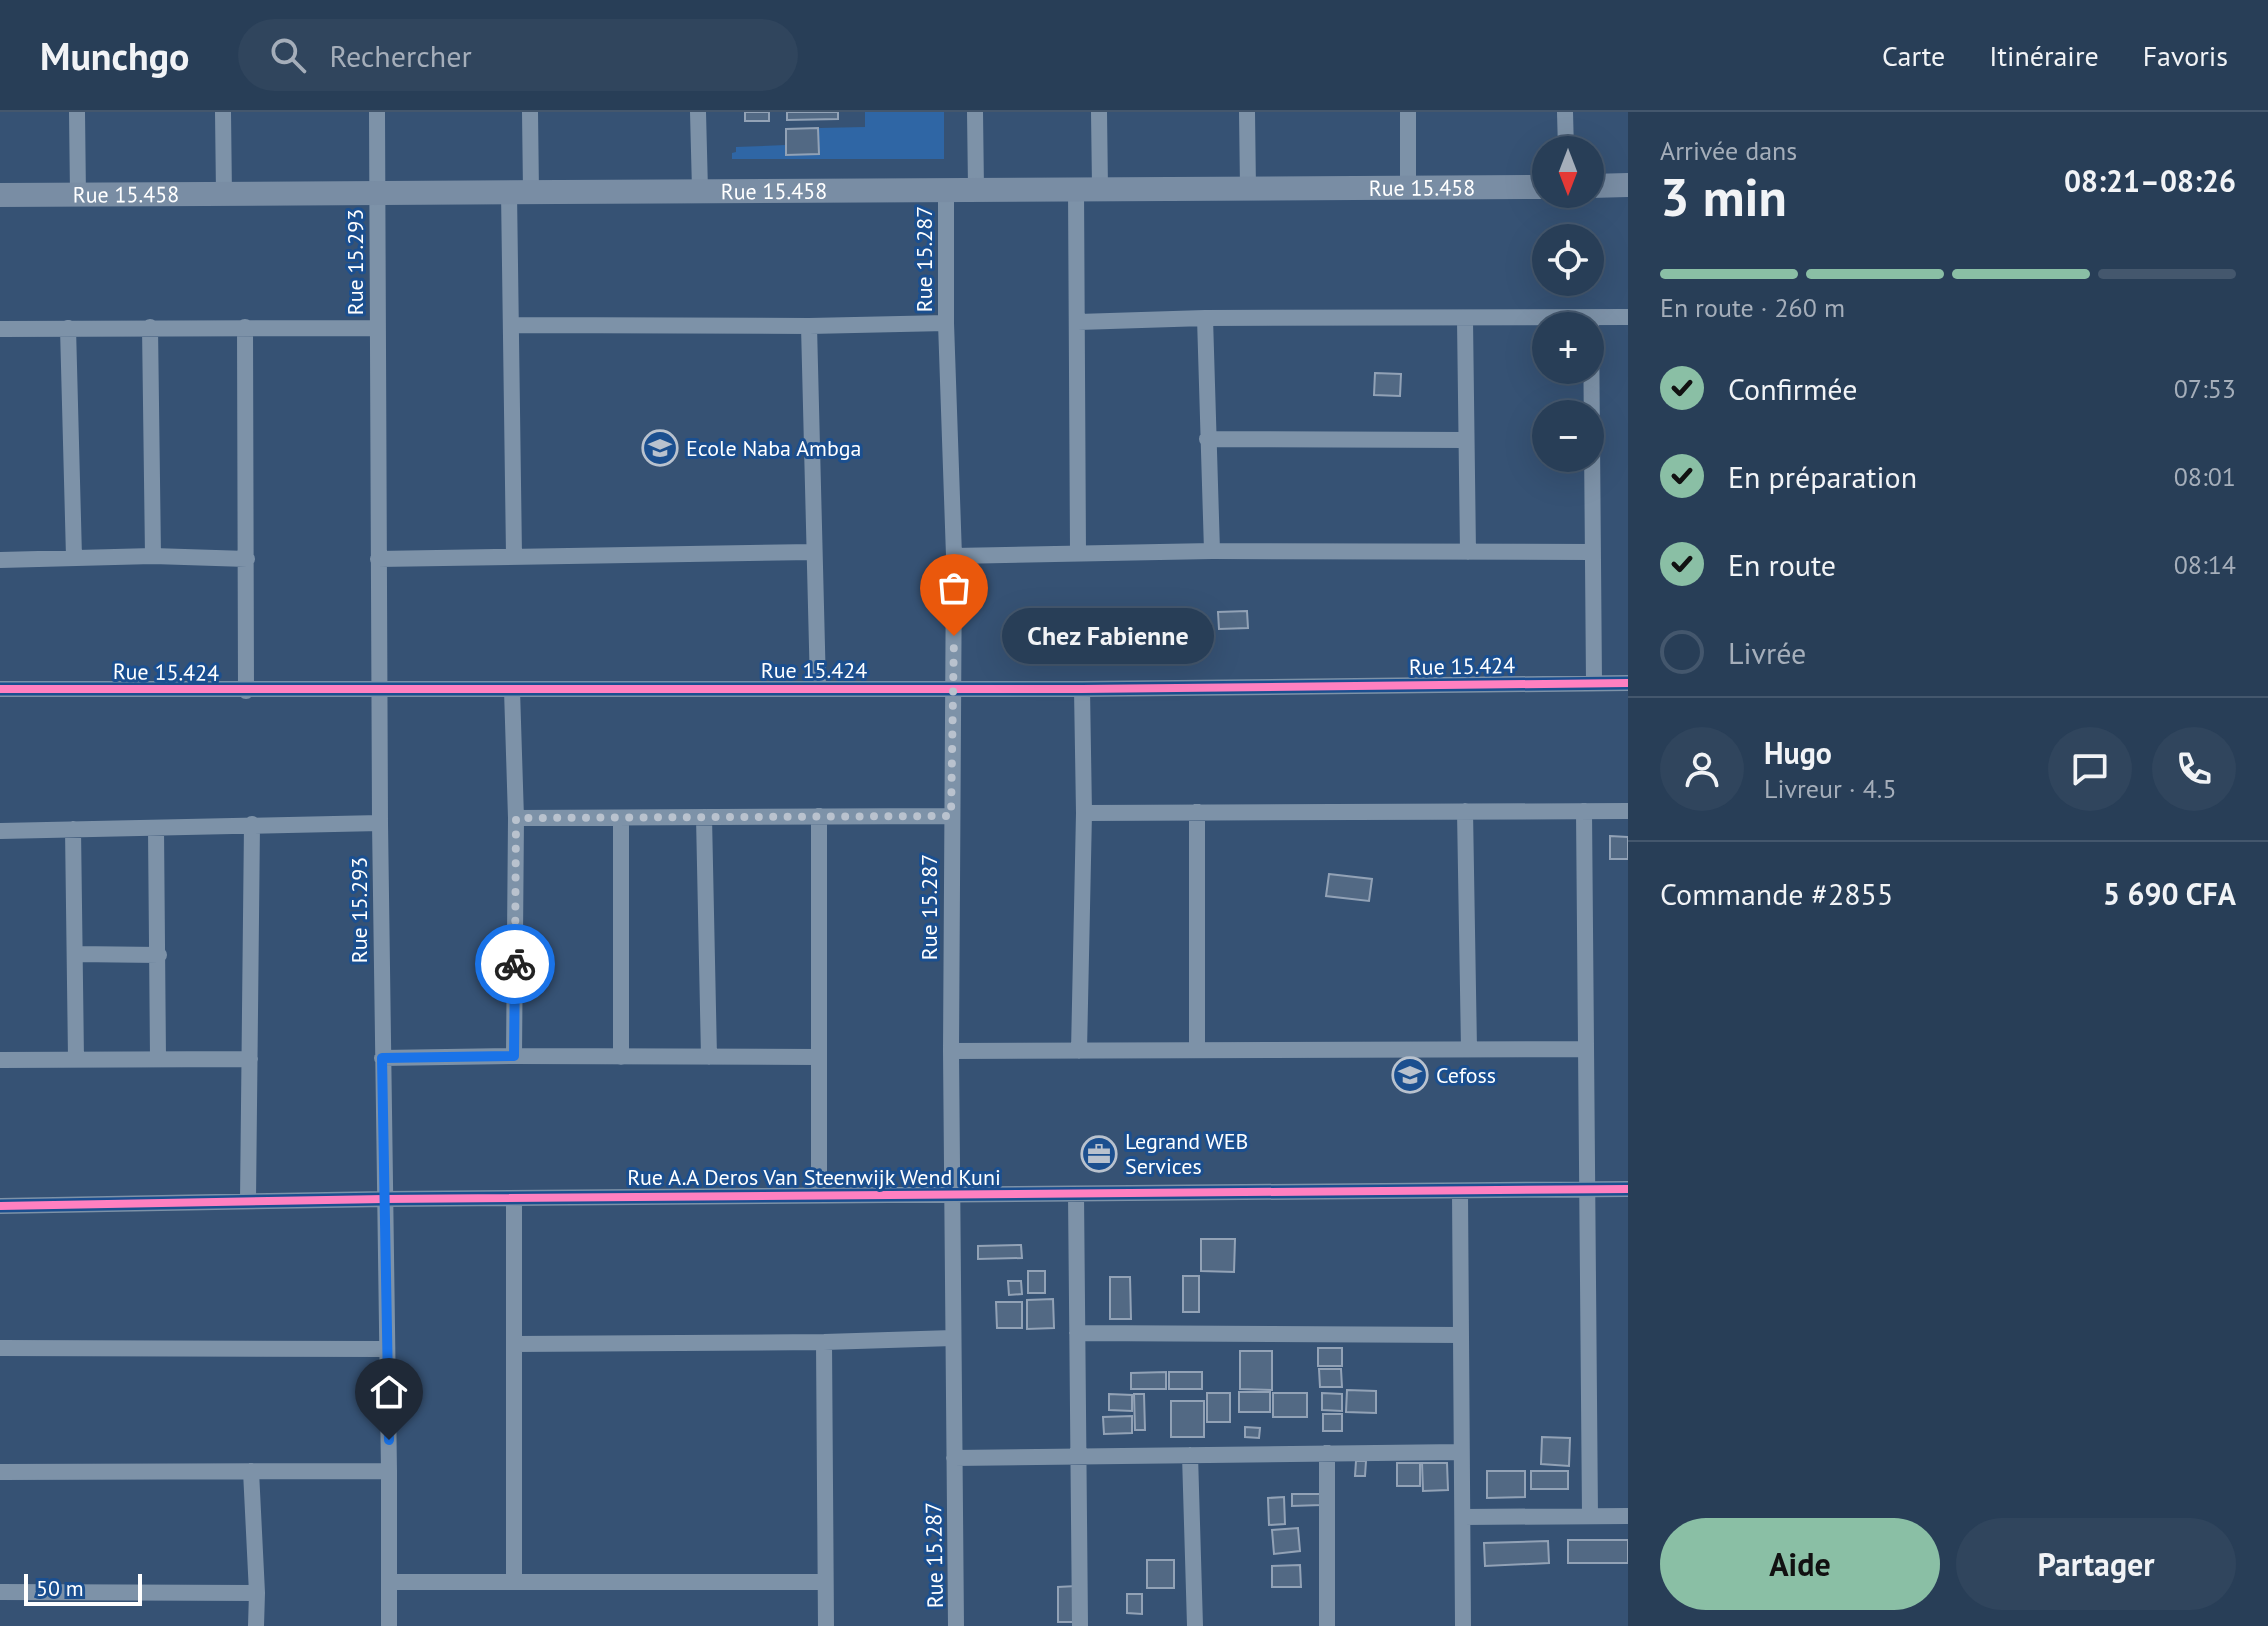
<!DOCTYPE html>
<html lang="fr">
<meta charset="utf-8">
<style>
:root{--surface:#283e57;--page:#30455d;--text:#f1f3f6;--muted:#a5aeba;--line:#44576d;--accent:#8abfa5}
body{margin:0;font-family:"PT Sans",sans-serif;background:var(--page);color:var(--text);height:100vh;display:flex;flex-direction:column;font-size:30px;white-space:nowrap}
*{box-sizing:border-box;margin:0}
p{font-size:26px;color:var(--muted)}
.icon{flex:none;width:44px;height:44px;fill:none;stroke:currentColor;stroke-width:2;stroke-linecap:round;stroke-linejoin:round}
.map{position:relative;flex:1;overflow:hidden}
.panel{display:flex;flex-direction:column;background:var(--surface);width:640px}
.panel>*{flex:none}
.needle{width:52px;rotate:180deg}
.buttons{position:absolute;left:1532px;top:24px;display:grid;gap:16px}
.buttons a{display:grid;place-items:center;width:72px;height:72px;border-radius:50%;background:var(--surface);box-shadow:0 8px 32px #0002,0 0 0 2px var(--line);font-size:40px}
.scale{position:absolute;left:24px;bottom:20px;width:118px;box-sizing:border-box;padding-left:8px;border:4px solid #fff;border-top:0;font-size:22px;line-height:28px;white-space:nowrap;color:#fff;-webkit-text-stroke:6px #1b4f8f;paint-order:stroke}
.pin{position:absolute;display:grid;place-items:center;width:68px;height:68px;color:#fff;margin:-82px -34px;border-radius:50% 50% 50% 0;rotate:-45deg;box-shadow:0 0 8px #0007}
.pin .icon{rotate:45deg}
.courier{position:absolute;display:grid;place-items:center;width:80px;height:80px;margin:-40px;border:6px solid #1a73e8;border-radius:50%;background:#fff;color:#222;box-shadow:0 2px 10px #0007}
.bubble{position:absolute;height:56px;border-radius:28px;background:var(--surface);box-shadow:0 8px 32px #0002,0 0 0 2px var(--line);font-size:26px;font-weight:600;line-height:56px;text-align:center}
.overview em{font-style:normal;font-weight:600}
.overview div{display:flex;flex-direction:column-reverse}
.overview{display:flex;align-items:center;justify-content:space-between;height:136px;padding:0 32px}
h1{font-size:52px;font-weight:600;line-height:60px}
.bar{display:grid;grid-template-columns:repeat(4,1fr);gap:12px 8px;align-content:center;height:96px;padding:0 32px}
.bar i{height:10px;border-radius:6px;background:var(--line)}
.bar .on{background:var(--accent)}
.bar p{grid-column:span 4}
.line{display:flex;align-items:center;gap:20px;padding:0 32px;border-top:2px solid var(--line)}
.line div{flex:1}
.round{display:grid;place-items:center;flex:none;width:84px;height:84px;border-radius:42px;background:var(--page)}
ol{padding:0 32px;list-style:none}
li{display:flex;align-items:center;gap:24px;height:88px}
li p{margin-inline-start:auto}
li .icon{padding:8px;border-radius:50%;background:var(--accent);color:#111;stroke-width:4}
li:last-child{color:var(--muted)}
li i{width:44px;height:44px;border:4px solid var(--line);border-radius:50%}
.primary-button{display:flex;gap:16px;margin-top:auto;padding:16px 32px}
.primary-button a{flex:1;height:92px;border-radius:48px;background:var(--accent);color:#111;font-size:32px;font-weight:600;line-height:92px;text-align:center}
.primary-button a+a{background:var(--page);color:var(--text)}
header{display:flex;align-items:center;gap:48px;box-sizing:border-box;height:112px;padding:0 40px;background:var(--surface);border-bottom:2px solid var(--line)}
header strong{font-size:38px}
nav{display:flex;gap:44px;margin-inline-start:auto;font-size:28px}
.search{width:560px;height:72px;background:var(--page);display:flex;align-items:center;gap:20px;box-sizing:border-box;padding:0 28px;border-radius:44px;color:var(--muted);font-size:30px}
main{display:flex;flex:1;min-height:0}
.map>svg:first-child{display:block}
</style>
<header>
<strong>Munchgo</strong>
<div class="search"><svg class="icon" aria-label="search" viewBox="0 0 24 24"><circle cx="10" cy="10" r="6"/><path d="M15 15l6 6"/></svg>Rechercher</div>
<nav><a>Carte</a><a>Itinéraire</a><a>Favoris</a></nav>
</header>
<main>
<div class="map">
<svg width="1628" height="1514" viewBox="0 0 1628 1514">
<rect width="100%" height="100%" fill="#365274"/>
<path fill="#2f66a5" d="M865 0H944V47H732V41L736 40V35L786 33 819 41 818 16 865 15Z"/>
<path fill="#526984" stroke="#92a2b6" stroke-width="2" d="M745 0H769V9H745Z
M787 0H838V7L787 8Z
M818 16 819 42 786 43V17Z
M1375 261 1401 262 1400 284 1374 283Z
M1247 499 1248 516 1219 517 1218 500Z
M1610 724 1628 725V747H1610Z
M1329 762 1372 767 1369 789 1326 784Z
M1201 1127H1235L1234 1160 1201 1159Z
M1021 1133 1022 1146 978 1147V1134Z
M1028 1159H1045V1181H1028Z
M1183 1164H1199V1200H1183Z
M1110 1165H1130L1131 1207H1110Z
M1008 1169H1021L1022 1182 1009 1183Z
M1053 1187 1054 1216 1027 1217V1188Z
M996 1190H1022V1216H997Z
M1318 1236H1342V1254H1318Z
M1240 1239H1272V1278L1240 1277Z
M1319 1257H1341L1342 1275H1320Z
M1166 1260V1277H1131V1261Z
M1169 1260H1202V1277H1169Z
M1347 1278 1376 1279V1301L1346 1300Z
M1239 1280H1270V1300H1239Z
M1207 1281H1230V1310H1207Z
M1273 1281H1307V1305H1273Z
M1322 1281 1342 1282V1299L1322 1298Z
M1109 1282 1132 1283V1299L1109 1298Z
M1134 1282H1144L1145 1318H1135Z
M1171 1289H1204V1325H1171Z
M1323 1302H1342V1319H1323Z
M1132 1304V1321L1104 1322 1103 1305Z
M1245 1315 1260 1316 1259 1326 1245 1325Z
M1542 1325 1570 1326 1569 1354 1541 1352Z
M1356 1349H1366L1365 1364H1355Z
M1397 1351H1420V1374H1397Z
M1422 1351H1447L1448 1378 1423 1379Z
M1487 1359H1525V1385L1487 1386Z
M1531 1359H1568V1377H1531Z
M1292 1382H1321V1393L1292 1394Z
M1284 1385 1285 1412 1269 1413 1268 1386Z
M1298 1416 1300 1439 1274 1442 1272 1418Z
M1568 1428H1628V1451H1568Z
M1548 1429 1549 1451 1485 1454 1484 1431Z
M1147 1448H1174V1476H1147Z
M1300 1453 1301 1475H1272V1454Z
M1076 1474V1510H1058V1475Z
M1127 1482H1142V1502L1127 1501Z"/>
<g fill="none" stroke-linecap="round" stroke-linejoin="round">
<path stroke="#7d92a8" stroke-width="16" d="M77 0 78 83
M223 0 224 83
M377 0 380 711 389 1359V1514
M530 0 531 80
M698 0 700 78
M975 0 976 76
M1099 0 1100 76
M1247 0 1248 76
M1565 0 1566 38
M1076 76 1078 441
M1408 76V0
M946 77V211L954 444 951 939 956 1514
M509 80 514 444
M1205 206 1212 439
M1591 207 1594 571
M1465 208 1468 440
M1078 210 1205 206 1628 205
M512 213 809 214 946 211
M809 214 818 575
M150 215 153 444
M245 215 246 579
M68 216 74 445
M0 217 377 216
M1207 327 1466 328
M954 444 1212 439 1593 440
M378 447 813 440
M0 448 153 444 247 447
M0 577H1082L1628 571
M512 578 516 706 514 944
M1465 699 1469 937
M1584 699 1590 1404
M1197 700V938
M1084 701 1628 699
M819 704V1084
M704 705 709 945
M516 706 951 704
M621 706V945
M73 717 76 947
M156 717 158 946
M0 719 380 711
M75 842 159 843
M951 939 1586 937
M1079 939 1084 701 1082 577
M382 946 514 944 819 945
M0 948 250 947
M1460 1080 1463 1514
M1076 1082 1080 1514
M514 1086V1470
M248 1088 252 712
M0 1094 384 1087 1628 1077
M1077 1221 1460 1223
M824 1230 826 1514
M514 1232 824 1230 953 1226
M0 1236 387 1237
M1190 1343 1195 1514
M954 1346 1461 1340
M251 1359 257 1481 256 1514
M0 1360 389 1359
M1463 1405 1628 1404
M389 1470H825
M0 1480 257 1481
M1327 1514V1341"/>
<g stroke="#798da4" stroke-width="24">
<path d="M1590 74 1628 73"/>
<path id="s1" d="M0 83 1546 75"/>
</g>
<defs>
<path id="cycleway" d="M0 577H1082L1628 571
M0 1094 384 1087 1628 1077"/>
</defs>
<use href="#cycleway" stroke="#1b4f8f" stroke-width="13"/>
<use href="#cycleway" stroke="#ff80c0" stroke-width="8"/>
</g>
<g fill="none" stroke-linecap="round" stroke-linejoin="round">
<path stroke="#b9c2ce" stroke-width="8" stroke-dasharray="0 14.4" d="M515 852 516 706 951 704 954 524"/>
<path stroke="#1a73e8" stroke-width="10" d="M389 1328 382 946 514 944 515 852"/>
</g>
<defs>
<symbol id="school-ring" viewBox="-11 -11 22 22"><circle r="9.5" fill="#1b4f8f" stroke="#b9c2ce" stroke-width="1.5"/><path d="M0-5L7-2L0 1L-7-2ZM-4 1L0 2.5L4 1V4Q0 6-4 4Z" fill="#b9c2ce"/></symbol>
<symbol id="office-ring" viewBox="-11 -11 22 22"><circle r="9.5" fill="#1b4f8f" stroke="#b9c2ce" stroke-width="1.5"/><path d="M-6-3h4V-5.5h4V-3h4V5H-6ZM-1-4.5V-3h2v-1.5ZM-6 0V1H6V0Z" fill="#b9c2ce"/></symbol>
</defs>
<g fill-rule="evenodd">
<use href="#school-ring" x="640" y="316" width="40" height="40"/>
<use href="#school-ring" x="1390" y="943" width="40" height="40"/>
<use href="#office-ring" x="1079" y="1022" width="40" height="40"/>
</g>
<g text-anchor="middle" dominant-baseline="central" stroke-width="6" stroke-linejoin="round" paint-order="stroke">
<g font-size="22" fill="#fff" stroke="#1b4f8f">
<text stroke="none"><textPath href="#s1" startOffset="1422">Rue 15.458</textPath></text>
<text stroke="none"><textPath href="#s1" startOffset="774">Rue 15.458</textPath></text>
<text stroke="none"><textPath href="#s1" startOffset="126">Rue 15.458</textPath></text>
<text transform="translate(924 147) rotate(-90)">Rue 15.287</text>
<text transform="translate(355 150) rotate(-90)">Rue 15.293</text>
<text transform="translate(1462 554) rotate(-1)">Rue 15.424</text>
<text x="814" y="558">Rue 15.424</text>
<text transform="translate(166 560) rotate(1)">Rue 15.424</text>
<text transform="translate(929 795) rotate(-90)">Rue 15.287</text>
<text transform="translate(359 798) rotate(-90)">Rue 15.293</text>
<text x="814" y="1065">Rue A.A Deros Van Steenwijk Wend Kuni</text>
<text transform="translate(934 1443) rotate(-91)">Rue 15.287</text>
</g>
<g font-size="22" fill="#fff" stroke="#1b4f8f" text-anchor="start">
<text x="686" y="336">Ecole Naba Ambga</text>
<text x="1436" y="963">Cefoss</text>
<text x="1125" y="1029">Legrand WEB<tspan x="1125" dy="25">Services</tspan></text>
</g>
</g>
</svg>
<div class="buttons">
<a><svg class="needle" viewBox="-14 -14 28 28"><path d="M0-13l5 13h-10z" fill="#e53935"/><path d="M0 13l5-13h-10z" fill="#a5aeba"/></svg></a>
<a><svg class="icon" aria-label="locate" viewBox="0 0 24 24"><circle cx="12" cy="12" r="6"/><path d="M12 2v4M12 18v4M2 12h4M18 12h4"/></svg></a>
<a>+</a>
<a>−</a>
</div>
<div class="scale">50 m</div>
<div class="pin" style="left:954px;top:524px;background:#ea580c"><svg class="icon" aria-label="bag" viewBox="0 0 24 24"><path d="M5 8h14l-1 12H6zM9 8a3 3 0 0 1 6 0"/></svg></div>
<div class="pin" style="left:389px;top:1328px;background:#1f2937"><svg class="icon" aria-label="home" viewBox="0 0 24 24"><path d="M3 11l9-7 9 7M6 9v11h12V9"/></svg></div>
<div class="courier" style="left:515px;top:852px"><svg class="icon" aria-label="bike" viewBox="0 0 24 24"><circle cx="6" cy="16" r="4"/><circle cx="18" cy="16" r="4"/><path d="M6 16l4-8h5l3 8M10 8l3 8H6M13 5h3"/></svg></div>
<div class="bubble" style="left:1002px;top:496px;width:212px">Chez Fabienne</div>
</div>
<section class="panel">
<div class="overview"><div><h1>3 min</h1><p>Arrivée dans</p></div><em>08:21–08:26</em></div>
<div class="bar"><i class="on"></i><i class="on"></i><i class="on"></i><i></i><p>En route · 260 m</p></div>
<ol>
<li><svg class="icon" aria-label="check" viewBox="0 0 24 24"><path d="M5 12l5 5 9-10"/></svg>Confirmée<p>07:53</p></li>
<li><svg class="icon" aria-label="check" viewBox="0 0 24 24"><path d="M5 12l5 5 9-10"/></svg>En préparation<p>08:01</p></li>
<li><svg class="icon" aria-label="check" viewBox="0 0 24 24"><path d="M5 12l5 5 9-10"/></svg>En route<p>08:14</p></li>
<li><i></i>Livrée</li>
</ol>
<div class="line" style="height:144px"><a class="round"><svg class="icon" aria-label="person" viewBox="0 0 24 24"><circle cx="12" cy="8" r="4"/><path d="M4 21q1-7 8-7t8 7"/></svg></a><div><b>Hugo</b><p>Livreur · 4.5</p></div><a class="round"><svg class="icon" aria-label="chat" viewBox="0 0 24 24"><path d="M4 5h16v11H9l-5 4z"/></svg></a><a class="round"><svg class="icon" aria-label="phone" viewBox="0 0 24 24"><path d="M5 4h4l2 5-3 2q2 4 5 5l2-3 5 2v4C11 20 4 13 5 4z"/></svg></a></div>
<div class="line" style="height:104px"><div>Commande #2855</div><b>5 690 CFA</b></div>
<div class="primary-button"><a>Aide</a><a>Partager</a></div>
</section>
</main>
